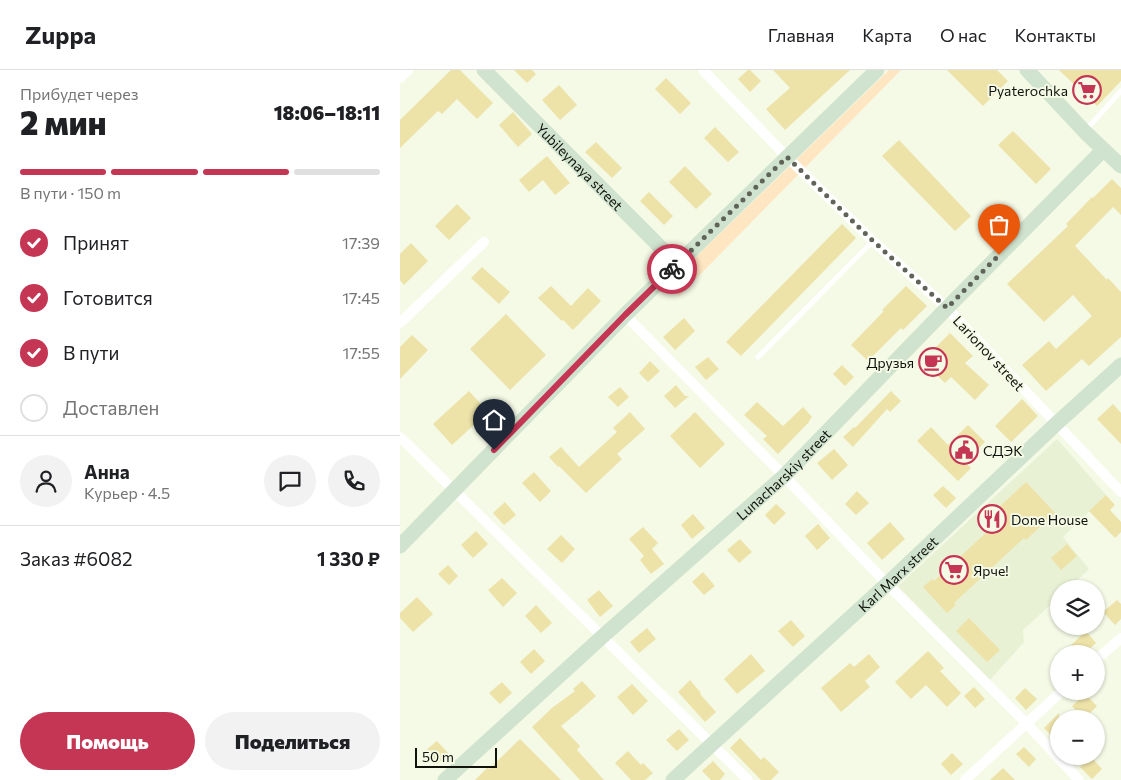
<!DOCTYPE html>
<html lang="ru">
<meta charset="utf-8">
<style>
:root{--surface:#fff;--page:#f2f2f2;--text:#202124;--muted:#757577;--line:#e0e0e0;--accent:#c53554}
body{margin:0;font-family:Commissioner,sans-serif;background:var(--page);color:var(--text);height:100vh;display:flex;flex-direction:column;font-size:19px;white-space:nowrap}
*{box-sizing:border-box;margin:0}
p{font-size:16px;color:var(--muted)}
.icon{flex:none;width:28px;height:28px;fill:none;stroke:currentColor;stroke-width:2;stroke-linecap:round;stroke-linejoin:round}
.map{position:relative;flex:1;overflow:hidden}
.drawer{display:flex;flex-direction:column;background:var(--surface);width:400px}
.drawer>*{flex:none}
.tools{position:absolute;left:650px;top:510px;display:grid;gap:10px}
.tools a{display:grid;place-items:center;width:55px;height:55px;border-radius:50%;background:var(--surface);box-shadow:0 1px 4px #0004;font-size:25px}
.scale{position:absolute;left:15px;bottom:12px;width:82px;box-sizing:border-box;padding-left:5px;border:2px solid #10120b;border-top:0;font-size:14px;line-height:18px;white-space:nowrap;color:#10120b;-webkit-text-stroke:4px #f5fae6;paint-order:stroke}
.pin{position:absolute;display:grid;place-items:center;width:42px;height:42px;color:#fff;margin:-51px -21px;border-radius:50% 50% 50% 0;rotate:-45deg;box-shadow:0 0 5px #0007}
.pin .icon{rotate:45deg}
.courier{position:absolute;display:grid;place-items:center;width:50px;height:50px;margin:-25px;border:4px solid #c53554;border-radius:50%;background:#fff;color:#222;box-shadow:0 1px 6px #0007}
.head em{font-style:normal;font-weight:800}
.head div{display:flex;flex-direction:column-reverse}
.head{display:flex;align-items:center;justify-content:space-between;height:85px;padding:0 20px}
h1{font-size:32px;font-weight:800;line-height:38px}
.bar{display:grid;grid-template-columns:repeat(4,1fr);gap:8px 5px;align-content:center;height:60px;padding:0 20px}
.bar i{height:6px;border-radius:4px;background:var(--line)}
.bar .active{background:var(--accent)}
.bar p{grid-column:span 4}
.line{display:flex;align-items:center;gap:12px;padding:0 20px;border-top:1px solid var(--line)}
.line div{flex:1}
.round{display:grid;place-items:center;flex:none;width:52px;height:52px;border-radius:26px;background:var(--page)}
ol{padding:0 20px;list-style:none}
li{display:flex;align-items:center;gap:15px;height:55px}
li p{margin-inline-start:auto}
li .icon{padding:5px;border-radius:50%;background:var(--accent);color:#fff;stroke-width:4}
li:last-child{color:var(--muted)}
li i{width:28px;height:28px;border:2px solid var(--line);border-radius:50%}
.button{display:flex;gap:10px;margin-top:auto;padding:10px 20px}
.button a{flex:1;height:58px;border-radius:30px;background:var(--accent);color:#fff;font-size:20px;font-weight:800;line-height:58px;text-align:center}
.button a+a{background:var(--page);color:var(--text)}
header{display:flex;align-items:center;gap:30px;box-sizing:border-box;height:70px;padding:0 25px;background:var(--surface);border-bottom:1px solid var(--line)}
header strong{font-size:24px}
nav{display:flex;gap:28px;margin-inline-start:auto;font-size:18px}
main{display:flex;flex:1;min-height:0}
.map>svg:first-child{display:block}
</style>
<header>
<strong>Zuppa</strong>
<nav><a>Главная</a><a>Карта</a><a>О нас</a><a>Контакты</a></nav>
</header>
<main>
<section class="drawer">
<div class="head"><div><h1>2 мин</h1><p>Прибудет через</p></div><em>18:06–18:11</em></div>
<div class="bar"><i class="active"></i><i class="active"></i><i class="active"></i><i></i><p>В пути · 150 m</p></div>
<ol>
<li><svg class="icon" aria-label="check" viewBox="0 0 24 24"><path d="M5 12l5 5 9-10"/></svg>Принят<p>17:39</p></li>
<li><svg class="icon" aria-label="check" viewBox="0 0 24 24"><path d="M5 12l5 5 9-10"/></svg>Готовится<p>17:45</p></li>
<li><svg class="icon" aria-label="check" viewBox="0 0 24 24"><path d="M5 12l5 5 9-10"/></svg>В пути<p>17:55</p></li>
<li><i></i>Доставлен</li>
</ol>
<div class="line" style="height:90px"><a class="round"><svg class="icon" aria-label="person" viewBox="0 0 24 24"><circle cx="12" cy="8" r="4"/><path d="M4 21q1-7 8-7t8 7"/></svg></a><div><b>Анна</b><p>Курьер · 4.5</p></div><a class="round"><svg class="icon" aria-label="chat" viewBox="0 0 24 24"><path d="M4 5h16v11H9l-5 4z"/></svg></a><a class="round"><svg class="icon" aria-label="phone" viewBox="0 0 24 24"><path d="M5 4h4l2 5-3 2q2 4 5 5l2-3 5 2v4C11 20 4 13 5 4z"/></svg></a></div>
<div class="line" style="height:65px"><div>Заказ #6082</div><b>1 330 ₽</b></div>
<div class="button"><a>Помощь</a><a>Поделиться</a></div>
</section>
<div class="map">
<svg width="721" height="710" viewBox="0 0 721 710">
<rect width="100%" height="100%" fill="#f5fae6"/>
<path fill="#e9f1d5" d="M657 369 706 425 663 467 689 499 668 519H659V527L623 560 624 572 590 610 498 516Z"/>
<path fill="#ffe6c2" d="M489 0H501L279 226 270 212Z"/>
<path fill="#ede2a8" d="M51 0H60L93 33 77 49 57 29 42 44 38 41 0 78V50Z
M114 0H132L136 4 127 13Z
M348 0H350L361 11 350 22 338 9Z
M373 0H450L385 60 366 39 390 18Z
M547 0H597L608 11 583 36Z
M659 0H721V11L697 36Z
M266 8 291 33 280 44 255 19Z
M159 15 177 35 160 50 142 30Z
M113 42 132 64 118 77 99 55Z
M315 57 339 82 328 92 304 68Z
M613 61 651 99 636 114 598 75Z
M499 70 571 146 555 161 482 86Z
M196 72 222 98 212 108 185 82Z
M147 86 170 113 155 125 143 110 129 122 119 110Z
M285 96 312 124 296 139 269 112Z
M712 109 721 118V145L713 137 675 176 707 210 708 208 721 222V267L689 296 682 289 646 321 622 295 649 271 656 279 692 246 673 225 644 252 607 214 668 156 666 154 692 127 693 128Z
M249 122 273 146 264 155 240 131Z
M57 134 71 148 49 170 35 156Z
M442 154 456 168 341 286 326 272Z
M11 173 28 191 4 215 0 210V184Z
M82 197 110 222 99 234 71 208Z
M151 216 171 236 188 218 201 231 173 260 163 250 162 251 138 228Z
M506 216 527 236 503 260 501 258 468 291 451 275 484 241 482 240Z
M106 244 146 285 110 320 70 279Z
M284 248 295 261 275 280 263 267Z
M550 263 573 286 565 293 589 315 575 330 551 307 545 313 522 291Z
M12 265 28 280 0 309V277Z
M308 287 319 299 306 310 295 297Z
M250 291 260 301 248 312 239 303Z
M442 295 454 307 445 316 433 304Z
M276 315 285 326H289L275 338 264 326Z
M220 317 229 327 218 337 208 327Z
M69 321 88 342 52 375 33 354Z
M491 321 501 331 490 342 487 339 453 377 443 367 454 357 455 358Z
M622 329 638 346 611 372 595 356Z
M357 332 383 356 403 337 412 347 409 351V352L378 384 363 369 367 366 344 345Z
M713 334 721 343V374L697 349Z
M230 342 245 359 217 384 222 389 186 423 159 396 158 397 149 387 161 377 179 397 217 362 213 358Z
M295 342 325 374 300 398 270 366Z
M568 355 585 372 565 392 571 398 558 411 517 371 531 357 548 375Z
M434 379 448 395 432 410 417 393Z
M134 402 151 421 140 432 122 413Z
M626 412 655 443 626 470 624 468 554 533 556 535 547 543 523 517 532 509 534 511 604 446 597 439Z
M543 416 556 428 546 438 533 425Z
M457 421 469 433 456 445 445 434Z
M706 425 715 435 710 440 721 452V462L715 468 689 441Z
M105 432 116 445 104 455 93 443Z
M376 434 386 443 374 455 365 445Z
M293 444 305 458 292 469 281 455Z
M490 452 505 469 482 490 467 473Z
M418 454 430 468 417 480 405 466Z
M243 457 258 473 252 479 264 494 251 504 240 490 244 486 229 469Z
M76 461 88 474 73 488 61 475Z
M161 465 175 479 162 493 147 479Z
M340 469 352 482 339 493 327 480Z
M667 474 677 486 661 500 651 488Z
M48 495 58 506 49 515 38 504Z
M303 502 315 516 304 525 292 512Z
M102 508 117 523 103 537 88 520Z
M199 520 213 536 200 547 187 530Z
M17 527 33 544 13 562 0 548V543Z
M717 530 721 534V549L715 555 703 542Z
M136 535 152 553 141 563 125 546Z
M569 548 600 580 587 592 556 561Z
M391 550 405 566 393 577 378 561Z
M247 558 256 569 239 583 230 572Z
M686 561 696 573 684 584H673L668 578Z
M134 579 145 591 131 604 120 592Z
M528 581 544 598 540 601 561 623 547 637 526 615 511 629 495 612Z
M351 584 365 601 337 624 324 609Z
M469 584 480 597 465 611 470 617 441 642 421 618 450 593 454 597Z
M290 610 301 623 300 624 316 642 305 652 278 622Z
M182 611 196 626 177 643 161 656 180 676 177 680 204 710H180L132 657 152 638 175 621 173 619Z
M102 612 112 623 100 634 89 623Z
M232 614 248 631 233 645 217 627Z
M574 617 585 629 575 638 564 626Z
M625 618 637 629 626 640 615 628Z
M685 624 697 636 684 649 672 636Z
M659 643V664L654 668 644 658Z
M279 659 289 670 277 681 266 670Z
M340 668 361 690 364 687 379 702 371 710H361L330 678Z
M120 669 161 710H75L87 698 89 699Z
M37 671 49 684 37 694 25 681Z
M624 677 636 689 629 697 616 684Z
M228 681 241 695 243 693 253 703 245 710H231L215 693Z
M552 683 563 694 551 705 541 694Z
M691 687 702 699 692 709 680 697Z
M313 691 325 704 320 710H311L302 701Z
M603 698 615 710H590Z"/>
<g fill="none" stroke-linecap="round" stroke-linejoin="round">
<path stroke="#fff" stroke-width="5" d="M686 60 721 21
M358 287 473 171"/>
<path stroke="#fff" stroke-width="10" d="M303 0 387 87 473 171 547 238 721 422
M0 8 8 0
M225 245 384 406 487 514 626 653 679 710
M0 253 84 172
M0 367 348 710
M696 590 721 568
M565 710 662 621"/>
<g stroke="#d0e3ce" stroke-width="15">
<path id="s1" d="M84 0 277 194"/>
<path d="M627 0 685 62 721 96"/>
<path d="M0 476 225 245 477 0"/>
<path id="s2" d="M45 710 203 566 384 406 547 238 703 80"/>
<path id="s3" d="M273 710 487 514 656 354 721 295"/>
</g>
</g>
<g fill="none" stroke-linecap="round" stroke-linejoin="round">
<path stroke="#606358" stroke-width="5" stroke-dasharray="0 9" d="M272 199 387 87 473 171 547 238 599 185"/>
<path stroke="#c53554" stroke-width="6" d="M94 380 225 245 272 199"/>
</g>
<defs>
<symbol id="supermarket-ring" viewBox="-11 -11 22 22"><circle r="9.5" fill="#f5fae6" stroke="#c53554" stroke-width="1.5"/><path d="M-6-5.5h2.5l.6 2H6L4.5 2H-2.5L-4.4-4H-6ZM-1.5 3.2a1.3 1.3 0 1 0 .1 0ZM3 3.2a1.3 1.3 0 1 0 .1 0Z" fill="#c53554"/></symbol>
<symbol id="cafe-ring" viewBox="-11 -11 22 22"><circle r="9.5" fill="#f5fae6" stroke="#c53554" stroke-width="1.5"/><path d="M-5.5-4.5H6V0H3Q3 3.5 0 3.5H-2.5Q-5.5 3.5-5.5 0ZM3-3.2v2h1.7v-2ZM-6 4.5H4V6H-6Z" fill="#c53554"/></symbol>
<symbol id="civic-ring" viewBox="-11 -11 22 22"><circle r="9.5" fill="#f5fae6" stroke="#c53554" stroke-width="1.5"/><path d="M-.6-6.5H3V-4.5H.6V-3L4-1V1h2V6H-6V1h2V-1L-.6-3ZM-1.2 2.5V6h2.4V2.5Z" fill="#c53554"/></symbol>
<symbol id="restaurant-ring" viewBox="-11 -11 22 22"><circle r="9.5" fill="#f5fae6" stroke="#c53554" stroke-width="1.5"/><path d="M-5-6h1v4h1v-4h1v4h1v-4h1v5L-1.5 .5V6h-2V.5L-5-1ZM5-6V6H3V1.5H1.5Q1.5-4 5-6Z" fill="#c53554"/></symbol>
</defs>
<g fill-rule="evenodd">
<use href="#supermarket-ring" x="671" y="4" width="32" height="32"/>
<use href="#cafe-ring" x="517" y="276" width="32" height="32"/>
<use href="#civic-ring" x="548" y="364" width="32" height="32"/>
<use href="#restaurant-ring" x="576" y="433" width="32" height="32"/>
<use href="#supermarket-ring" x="538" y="484" width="32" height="32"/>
</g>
<g text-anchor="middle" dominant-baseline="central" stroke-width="4" stroke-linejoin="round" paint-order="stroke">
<g font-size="14" fill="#10120b" stroke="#f5fae6" text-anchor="start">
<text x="668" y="20" text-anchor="end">Pyaterochka</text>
<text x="514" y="292" text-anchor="end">Друзья</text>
<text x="583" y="380">СДЭК</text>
<text x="611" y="449">Done House</text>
<text x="573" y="500">Ярче!</text>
</g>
<g font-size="14" fill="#10120b" stroke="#f5fae6">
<text stroke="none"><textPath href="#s1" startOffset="136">Yubileynaya street</textPath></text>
<text transform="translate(589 283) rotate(47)">Larionov street</text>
<text stroke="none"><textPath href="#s2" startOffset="456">Lunacharskiy street</textPath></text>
<text stroke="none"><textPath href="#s3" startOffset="305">Karl Marx street</textPath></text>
</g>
</g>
</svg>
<div class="tools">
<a><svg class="icon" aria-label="layers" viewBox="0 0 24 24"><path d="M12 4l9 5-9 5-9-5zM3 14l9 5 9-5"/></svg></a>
<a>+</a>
<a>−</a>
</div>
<div class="scale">50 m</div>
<div class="pin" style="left:599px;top:185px;background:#ea580c"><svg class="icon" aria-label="bag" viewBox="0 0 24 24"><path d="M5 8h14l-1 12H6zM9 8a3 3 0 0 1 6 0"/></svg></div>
<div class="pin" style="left:94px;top:380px;background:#1f2937"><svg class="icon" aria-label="home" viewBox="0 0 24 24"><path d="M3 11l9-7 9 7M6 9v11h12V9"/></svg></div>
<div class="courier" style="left:272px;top:199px"><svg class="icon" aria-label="bike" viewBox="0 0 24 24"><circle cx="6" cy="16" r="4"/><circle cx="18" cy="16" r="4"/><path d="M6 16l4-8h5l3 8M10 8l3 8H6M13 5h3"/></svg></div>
</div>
</main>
